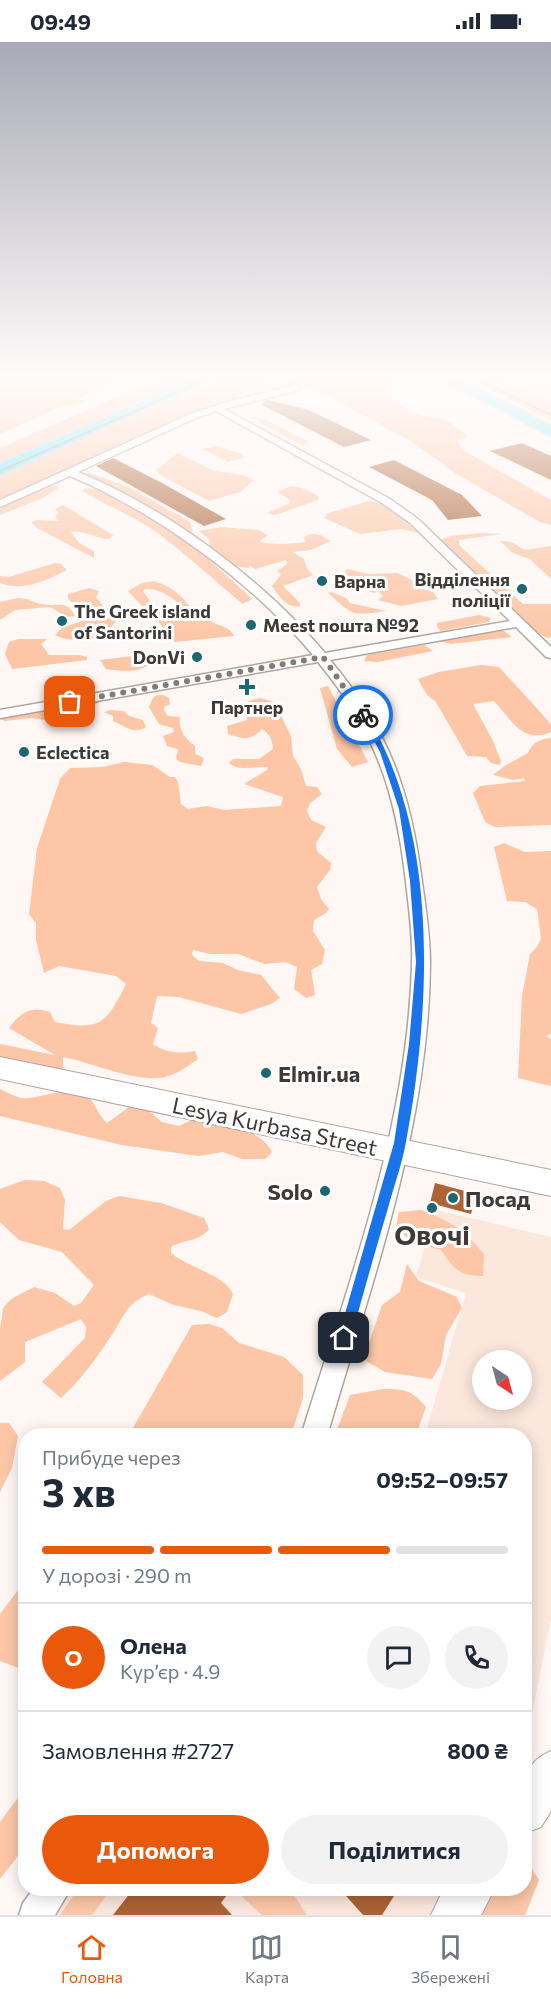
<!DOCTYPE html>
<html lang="uk">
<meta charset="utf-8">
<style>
:root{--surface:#fff;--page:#f2f2f3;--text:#1f2937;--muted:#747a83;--line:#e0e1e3;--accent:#ea580c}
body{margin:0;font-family:Commissioner,sans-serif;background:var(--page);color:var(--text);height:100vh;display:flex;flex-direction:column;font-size:22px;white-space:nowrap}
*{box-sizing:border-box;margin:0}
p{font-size:20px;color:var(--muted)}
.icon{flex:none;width:33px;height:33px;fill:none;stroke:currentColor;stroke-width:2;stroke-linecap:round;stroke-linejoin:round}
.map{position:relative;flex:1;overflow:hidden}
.drawer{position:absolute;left:18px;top:1386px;width:514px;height:468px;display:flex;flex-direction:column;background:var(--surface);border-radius:24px;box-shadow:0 3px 15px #0003}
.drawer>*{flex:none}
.needle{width:39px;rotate:144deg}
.fabs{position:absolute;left:472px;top:1308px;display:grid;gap:12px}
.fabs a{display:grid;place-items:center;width:60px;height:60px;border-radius:50%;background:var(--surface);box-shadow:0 3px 15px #0003;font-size:30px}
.pin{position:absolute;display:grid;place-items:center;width:51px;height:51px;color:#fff;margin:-26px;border-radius:12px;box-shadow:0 3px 9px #0006}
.courier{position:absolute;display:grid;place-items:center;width:60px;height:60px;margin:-30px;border:4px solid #1a73e8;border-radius:50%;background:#fff;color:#222;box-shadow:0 2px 8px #0007}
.summary em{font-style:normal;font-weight:700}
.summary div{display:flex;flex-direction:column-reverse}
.summary{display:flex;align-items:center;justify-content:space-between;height:102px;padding:0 24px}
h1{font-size:39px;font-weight:700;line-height:45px}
.bar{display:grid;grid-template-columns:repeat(4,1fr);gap:9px 6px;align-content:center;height:72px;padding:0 24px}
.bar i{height:8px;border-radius:4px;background:var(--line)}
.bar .on{background:var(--accent)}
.bar p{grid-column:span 4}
.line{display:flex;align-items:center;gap:15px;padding:0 24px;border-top:2px solid var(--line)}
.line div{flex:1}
.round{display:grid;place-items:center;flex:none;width:63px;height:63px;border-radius:32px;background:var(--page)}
.cta{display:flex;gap:12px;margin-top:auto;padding:12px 24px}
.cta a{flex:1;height:69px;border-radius:36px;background:var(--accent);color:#fff;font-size:24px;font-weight:700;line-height:69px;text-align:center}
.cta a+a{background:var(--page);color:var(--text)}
.status{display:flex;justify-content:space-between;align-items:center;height:42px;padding:0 30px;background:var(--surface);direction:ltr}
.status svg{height:16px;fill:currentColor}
.dock{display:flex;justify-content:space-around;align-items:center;height:84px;border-top:2px solid var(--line);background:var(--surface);font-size:16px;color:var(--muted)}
.dock a{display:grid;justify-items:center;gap:3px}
.dock .on{color:var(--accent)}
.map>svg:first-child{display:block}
</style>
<div class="status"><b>09:49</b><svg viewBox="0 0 49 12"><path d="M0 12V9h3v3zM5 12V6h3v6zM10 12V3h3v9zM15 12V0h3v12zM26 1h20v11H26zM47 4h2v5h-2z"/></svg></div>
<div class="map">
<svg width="551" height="1873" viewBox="0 0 551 1873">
<rect width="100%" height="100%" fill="#fef7f3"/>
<path fill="#fbe7dc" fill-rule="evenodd" d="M468 337H551V378Z
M436 1168 551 1195V1577L525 1707V1394L425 1393 466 1251 416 1235ZM483 1318H522V1358H483Z
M69 1847H454L436 1873H50Z"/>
<path fill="#fcc6a7" d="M0 337H123L75 358 90 357 72 364 64 363 0 392Z
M159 337H191L0 421V406Z
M218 337H279L246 349 231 359 185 373 0 457V434Z
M287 337H399L390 346 393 357C411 373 422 373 444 378 454 381 459 389 468 394L457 398 463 408 551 458V483L540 480 458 433 412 400 325 352 299 342 249 354Z
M468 337H502L551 361V378Z
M245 372 264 377 308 399 303 404Z
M216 404 242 412 244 416 228 420 202 407Z
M178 411 214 429 243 433 254 438 240 450 209 459 160 433 156 428Z
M89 431 129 445 190 480 195 498 91 438 86 432Z
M49 443 57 444 58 446 43 456 0 473V464Z
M291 444C301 445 311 449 319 455L318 458 275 473 267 471 290 461 289 457 277 450Z
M85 446C129 446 221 526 252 557L243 562C215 539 188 514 159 492 136 475 107 464 82 449Z
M370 459 384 463 419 491 401 487 360 492 324 476 328 471Z
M63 463 113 493 110 497C96 497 84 487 71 490L79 501 94 509V516L37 486 31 480 37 478 58 479 55 474 59 471 55 467Z
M221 485 258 488 268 493 260 499C266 503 296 502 305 500L304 495C315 488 322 494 331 499L311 508 293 510 304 517 307 527 313 533 283 544 300 561V564C287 567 279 554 272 544L281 532 277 529 287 522 286 518 255 527 249 523V526C233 526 222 517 210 509L209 497 199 489Z
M481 491 502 492 459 498V503L523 562H551V595L547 596 529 586 438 499 450 494Z
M500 499 511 500 525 508 551 504V537L530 517 513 511Z
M55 521 61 522 67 528C46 538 24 550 0 541V534L9 535Z
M347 527 368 532 398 531 416 540 412 542 415 546 432 549 438 557 401 564 378 558 383 554 378 549 374 551 354 544H346L350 539 345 530Z
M154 539C172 545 179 551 191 566 195 570 205 575 211 579 219 585 228 583 234 594L174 600 157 578C167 572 178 577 188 573 179 559 162 546 145 547L143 549 154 565 161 569 159 575 153 576 128 549 142 541Z
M89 546 99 549 96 555 116 579C113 583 110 587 106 590 95 600 67 600 55 593L62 586 90 576 68 557V552Z
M332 550 346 556 350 561 386 569C351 574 354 574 328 551Z
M18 556C28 556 32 560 41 562 56 566 67 556 75 574L67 575 50 565 15 568 0 578V560Z
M479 573 491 576 489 580 441 589 437 585V581Z
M502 588 512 595 451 602 436 598Z
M18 597H47L41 602 49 613H80L87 615V618L12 627 5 612 9 600Z
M424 603 433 609 378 620 364 619 367 613Z
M142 613 152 620C141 632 121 629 106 627L100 618Z
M481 623 499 625 551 682V690C523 703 511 677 494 659L473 662 493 699 501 719 500 723 491 721 486 715 467 714 436 660 427 653 418 637 439 630Z
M328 644 368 720 352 725 337 707 320 646Z
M157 653H163L169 656 170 662 164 665V669L168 674 180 675C178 688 185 696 195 704V712L204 716 201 724 180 720 176 717 178 707 167 704 163 694 174 690 173 686 159 682 149 665 153 656Z
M260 656 274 660 291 694 293 714 301 727 306 744 317 745 322 752 310 761 307 769 311 778 326 785 316 801 317 809 331 821 330 828 317 845 321 857 329 867 326 871 314 878 313 889 325 908 322 922 311 928 315 953 306 956 294 947 297 925 285 920 265 922 238 912H210L193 908 192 913 199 919 223 921 238 928 261 933 280 956 271 962 241 972 179 955 157 954 151 981 158 986 153 1002C166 1011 179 1012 195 1009L198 1017C187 1025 174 1034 160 1036 128 1038 94 1021 63 1015V1031L0 1020V1002L55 1013 9 986C20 971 31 963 50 970L55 980C101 989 106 982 126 942L116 934 59 924 44 931 36 898V881L29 872 37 806 60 737 70 726 103 725 124 720 152 723 170 735H175L178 740 181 762 188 767 207 764 224 768 281 764 283 755 244 742 267 728 268 725C255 724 239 730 229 721L233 717H259L273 707C273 700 269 690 262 687 251 699 243 697 228 692L227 684 247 678 246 664 249 659Z
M106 657 84 668 87 673 81 678 67 681 31 676 5 679 0 677V673Z
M111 668 124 669 129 674 143 678 146 685C133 693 126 684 113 679V674L104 670Z
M551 696V783L495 785 485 780 473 751 480 744 525 739 524 736 513 738 493 733 506 723 528 711C532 700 541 697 551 696Z
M504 801 525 810 551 809V992L546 994 551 997V1044L518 1036 522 954 530 912 537 905 541 896 537 867 525 860 507 859 494 805Z
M0 1047C7 1050 14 1055 22 1056 44 1058 73 1038 91 1058 97 1065 98 1073 107 1081L129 1065 143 1064 162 1080 179 1084 200 1074C224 1081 261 1087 272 1110L265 1117H242L223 1110 198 1114 122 1103 0 1074Z
M25 1138 44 1139 60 1146 65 1158 63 1187 69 1188 106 1159 119 1154 161 1161 204 1176 209 1187C199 1200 184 1197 171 1205V1211C188 1226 224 1232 233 1252L227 1270 217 1276 201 1269 174 1263 149 1252C123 1263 124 1277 109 1297 95 1318 80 1339 61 1356L42 1340 85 1296 86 1285 81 1277 25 1300V1320L0 1339V1287L3 1266 11 1257 34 1245 55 1251 74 1264 81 1261 94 1243 62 1210 19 1198 0 1180V1147Z
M421 1168C450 1179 464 1188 484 1212L483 1234C459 1234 454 1227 441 1208L411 1200 396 1184 399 1170Z
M407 1222 419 1239 457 1255 462 1266 446 1293 441 1322 432 1337 385 1330 366 1319 368 1304 382 1263 400 1250Z
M209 1282 222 1286 239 1301 284 1315 303 1333V1356L291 1393H129L192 1283Z
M383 1347C404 1347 412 1348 426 1365L416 1393H335L350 1353Z
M0 1381H9L18 1394 12 1426 0 1450Z
M25 1539V1633L21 1627 0 1619V1572Z
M25 1746V1805L0 1837V1780Z
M525 1821 530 1823 539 1838 525 1873H474L490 1847 525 1846Z
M78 1847V1846L111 1847 92 1873H60Z
M243 1847H290L307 1873H262L242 1855Z"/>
<path fill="#ac6335" d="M269 358 309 368 371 398 344 405 262 363 264 359Z
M522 401 551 414V438L490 409Z
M113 416 162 441 226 477 204 484 96 424Z
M394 418 462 453 482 474 448 478 432 458 369 425Z
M435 1141 476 1152 471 1172 430 1161Z
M134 1846H232L221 1861 232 1873H113Z
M339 1846H399L382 1873H363Z"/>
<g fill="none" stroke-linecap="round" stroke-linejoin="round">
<defs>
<path id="street" d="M296 343 299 344V348L224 367 390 457 418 477 551 605V616L546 615 516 585 330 618C389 688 411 751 422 840 426 867 430 894 430 921 429 1084 372 1239 327 1394H301C349 1239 408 1085 412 921 413 894 409 867 406 840 396 751 376 690 318 620L0 676V668L313 613C253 541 156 470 70 434L0 465V458L190 372 233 358ZM216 369 382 461 410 481 510 579 325 611C262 537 168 467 78 430L196 376Z
M34 1846H71L55 1873H19L23 1861Z"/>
<path id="secondary" d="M0 1015 551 1128V1154L0 1037Z
M551 1709V1769L541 1785 525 1791C525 1756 514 1725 551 1709Z
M444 1846H495L481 1873H431Z"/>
<path id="primary" d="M194 337H212L0 433V422Z
M441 337H459L551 384V394Z"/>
</defs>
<use href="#street" stroke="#b0a59e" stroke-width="3"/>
<use href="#secondary" stroke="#b0a59e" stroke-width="2"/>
<use href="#primary" stroke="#d5d4d3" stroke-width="4"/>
<use href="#street" fill="#fff" fill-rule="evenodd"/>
<use href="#secondary" fill="#fff" fill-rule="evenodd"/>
<use href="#primary" fill="#69e8f6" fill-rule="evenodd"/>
<path stroke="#a29c99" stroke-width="1.5" d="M477 337 551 373
M0 429 207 337"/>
</g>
<linearGradient id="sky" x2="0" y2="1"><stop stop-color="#a9aab7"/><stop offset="0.56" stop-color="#fffbfa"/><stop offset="1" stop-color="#fffbfa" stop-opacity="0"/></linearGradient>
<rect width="551" height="599" fill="url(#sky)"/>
<path fill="#1a73e8" d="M360 672H366C440 792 431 966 406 1100 402 1122 394 1144 388 1166 375 1209 363 1253 351 1296L349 1301 344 1302 340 1301 338 1296 394 1101 409 1002 416 920 410 839 399 767 380 710Z"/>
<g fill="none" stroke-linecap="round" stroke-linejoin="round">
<path stroke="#827c79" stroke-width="6" stroke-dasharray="0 10.8" d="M70 660 323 615 363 673"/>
</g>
<g fill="#1c6772" stroke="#fff" stroke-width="2">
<circle cx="322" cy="539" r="6"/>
<circle cx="522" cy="547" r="6"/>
<circle cx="62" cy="579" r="6"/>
<circle cx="251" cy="583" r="6"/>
<circle cx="197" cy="615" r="6"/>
<path d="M244 636h6v6h6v6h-6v6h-6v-6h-6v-6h6z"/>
<circle cx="24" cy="710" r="6"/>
<circle cx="266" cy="1031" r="6"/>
<circle cx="325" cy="1149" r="6"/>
<circle cx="453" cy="1156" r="6"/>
<circle cx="432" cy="1166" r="6"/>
</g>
<g text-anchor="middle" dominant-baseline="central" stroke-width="6" stroke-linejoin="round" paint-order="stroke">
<g font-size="18" font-weight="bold" fill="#3f3a37" stroke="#fff" text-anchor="start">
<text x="510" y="537" text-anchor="end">Відділення<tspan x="510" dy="21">поліції</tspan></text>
<text x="334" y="539">Варна</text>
<text x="74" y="569">The Greek island<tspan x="74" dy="21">of Santorini</tspan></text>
<text x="263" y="583">Meest пошта №92</text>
<text x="185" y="615" text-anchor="end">DonVi</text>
<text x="247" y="665" text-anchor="middle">Партнер</text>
<text x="36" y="710">Eclectica</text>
</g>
<g font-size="22" font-weight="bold" fill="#3f3a37" stroke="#fff" text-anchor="start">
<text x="278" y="1031">Elmir.ua</text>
<text x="313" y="1149" text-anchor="end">Solo</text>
<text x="465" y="1156">Посад</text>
</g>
<g font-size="22" fill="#3f3a37" stroke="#fff">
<text transform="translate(275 1084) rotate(12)">Lesya Kurbasa Street</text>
</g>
<g font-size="27" font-weight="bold" fill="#3f3a37" stroke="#fff">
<text x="432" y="1192">Овочі</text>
</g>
</g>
</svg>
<div class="fabs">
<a><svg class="needle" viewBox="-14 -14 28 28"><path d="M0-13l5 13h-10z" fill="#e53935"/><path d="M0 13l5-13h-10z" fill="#747a83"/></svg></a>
</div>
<div class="pin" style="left:70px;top:660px;background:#ea580c"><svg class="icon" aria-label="bag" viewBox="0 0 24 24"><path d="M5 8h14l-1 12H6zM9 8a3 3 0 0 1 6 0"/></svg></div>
<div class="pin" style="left:344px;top:1296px;background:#1f2937"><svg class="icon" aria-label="home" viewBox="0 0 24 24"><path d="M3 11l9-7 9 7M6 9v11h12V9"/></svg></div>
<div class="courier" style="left:363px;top:673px"><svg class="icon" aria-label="bike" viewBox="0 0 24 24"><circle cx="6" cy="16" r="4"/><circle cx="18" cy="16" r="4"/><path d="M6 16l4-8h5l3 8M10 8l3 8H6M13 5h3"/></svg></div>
<section class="drawer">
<div class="summary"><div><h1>3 хв</h1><p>Прибуде через</p></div><em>09:52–09:57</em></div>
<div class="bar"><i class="on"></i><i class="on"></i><i class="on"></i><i></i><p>У дорозі · 290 m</p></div>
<div class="line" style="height:108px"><b class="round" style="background:var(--accent);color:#fff">О</b><div><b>Олена</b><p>Кур’єр · 4.9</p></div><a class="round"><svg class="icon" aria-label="chat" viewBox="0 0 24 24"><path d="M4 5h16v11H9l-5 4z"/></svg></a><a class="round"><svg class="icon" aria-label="phone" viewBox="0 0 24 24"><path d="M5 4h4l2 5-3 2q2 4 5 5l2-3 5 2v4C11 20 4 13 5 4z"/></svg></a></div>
<div class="line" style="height:78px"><div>Замовлення #2727</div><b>800 ₴</b></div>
<div class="cta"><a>Допомога</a><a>Поділитися</a></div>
</section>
</div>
<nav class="dock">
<a class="on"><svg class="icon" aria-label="home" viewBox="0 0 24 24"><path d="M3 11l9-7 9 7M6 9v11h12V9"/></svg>Головна</a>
<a><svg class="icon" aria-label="map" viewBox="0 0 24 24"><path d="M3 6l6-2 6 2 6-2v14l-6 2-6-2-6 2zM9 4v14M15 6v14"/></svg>Карта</a>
<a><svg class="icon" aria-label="saved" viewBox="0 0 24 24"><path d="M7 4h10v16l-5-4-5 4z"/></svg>Збережені</a>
</nav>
